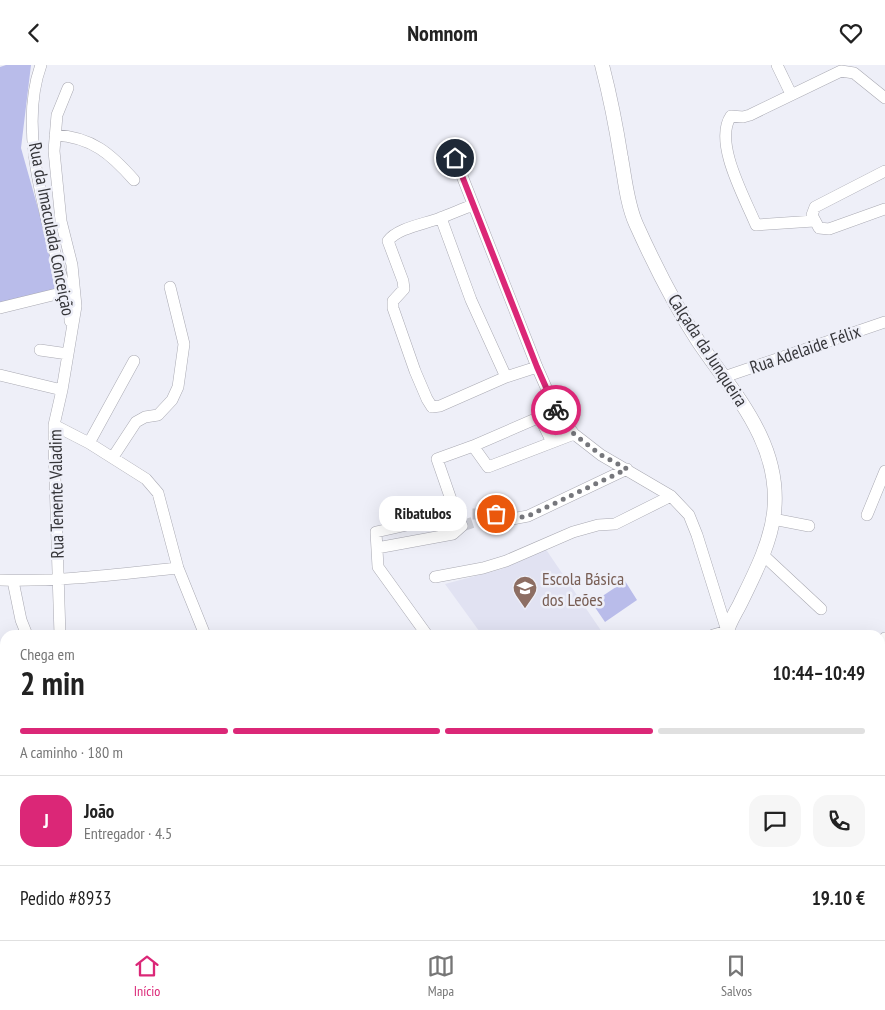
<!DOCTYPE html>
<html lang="pt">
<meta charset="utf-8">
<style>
:root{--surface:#fff;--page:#f6f6f6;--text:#222;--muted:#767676;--line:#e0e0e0;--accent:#db2777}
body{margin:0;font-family:"PT Sans Narrow",sans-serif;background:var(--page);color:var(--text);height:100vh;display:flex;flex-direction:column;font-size:19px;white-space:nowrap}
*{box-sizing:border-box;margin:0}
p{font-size:16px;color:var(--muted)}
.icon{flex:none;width:28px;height:28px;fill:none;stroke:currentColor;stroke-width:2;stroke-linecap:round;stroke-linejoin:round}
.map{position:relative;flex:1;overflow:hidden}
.drawer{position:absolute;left:0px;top:565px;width:885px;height:310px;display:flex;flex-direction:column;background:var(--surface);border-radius:15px 15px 0 0;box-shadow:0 5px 20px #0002}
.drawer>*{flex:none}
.pin{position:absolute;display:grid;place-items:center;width:42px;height:42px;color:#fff;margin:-21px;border:2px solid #fff;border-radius:50%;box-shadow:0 1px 5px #0007}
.courier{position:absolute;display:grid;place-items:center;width:50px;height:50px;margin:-25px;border:4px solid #db2777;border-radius:50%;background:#fff;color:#222;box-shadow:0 1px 6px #0007}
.bubble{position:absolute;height:35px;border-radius:15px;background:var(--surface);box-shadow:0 5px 20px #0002;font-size:16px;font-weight:700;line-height:35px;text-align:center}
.head em{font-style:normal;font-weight:700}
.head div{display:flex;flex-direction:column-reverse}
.head{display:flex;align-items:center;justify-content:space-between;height:85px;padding:0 20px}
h1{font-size:32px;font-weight:700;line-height:38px}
.bar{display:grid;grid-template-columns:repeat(4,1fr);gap:8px 5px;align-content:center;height:60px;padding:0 20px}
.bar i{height:6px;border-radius:4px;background:var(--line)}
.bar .selected{background:var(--accent)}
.bar p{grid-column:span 4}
.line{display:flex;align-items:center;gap:12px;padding:0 20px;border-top:1px solid var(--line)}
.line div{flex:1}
.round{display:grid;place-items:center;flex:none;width:52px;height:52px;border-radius:15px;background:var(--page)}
header{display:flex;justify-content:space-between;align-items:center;height:65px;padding:0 20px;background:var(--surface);font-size:22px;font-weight:700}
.menu{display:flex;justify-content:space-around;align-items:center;height:70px;border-top:1px solid var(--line);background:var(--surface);font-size:14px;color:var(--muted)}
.menu a{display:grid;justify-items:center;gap:2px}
.menu .selected{color:var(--accent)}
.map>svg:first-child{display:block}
</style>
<header><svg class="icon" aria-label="back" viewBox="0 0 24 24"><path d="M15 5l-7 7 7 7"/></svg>Nomnom<svg class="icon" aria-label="heart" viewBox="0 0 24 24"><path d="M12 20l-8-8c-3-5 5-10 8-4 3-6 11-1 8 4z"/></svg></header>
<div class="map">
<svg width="885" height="875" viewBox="0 0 885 875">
<rect width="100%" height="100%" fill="#eeeff8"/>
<path fill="#e1e2f2" d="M545 483 604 570H482L445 519 502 504Z
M5 718V802L0 801V719Z"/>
<path fill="#b9bcea" d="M6 0H31L21 83 61 225 0 239V2Z
M625 516 637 535 605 557 592 538Z
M880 795H885V843L880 842Z"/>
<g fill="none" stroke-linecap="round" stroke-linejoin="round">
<path stroke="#c9cad2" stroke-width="11" stroke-dasharray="11 5.5" stroke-linecap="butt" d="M456 449H496
M462 461 489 452"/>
<defs>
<path id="minor" d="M41 0C19 60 43 140 58 200 63 217 70 237 70 256
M777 0 791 29
M55 70C92 72 111 89 134 115
M455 93 537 302 556 345 574 369 601 390 671 431 689 450 697 470 727 566 713 570
M885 106 815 142 812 150 819 163 829 164 885 144
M473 140C462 144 451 149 440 153 425 159 397 163 388 176L403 216 404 224 393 236V243L415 306 427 334 432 342 440 341 506 312 537 302
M441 153 471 235 506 312
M814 156 756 160C745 133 713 77 731 51L743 52 750 50 841 6 854 8 885 33
M0 243 65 227
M40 285 68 289
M0 310 62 325
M724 312 885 257
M556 345 473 381 488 402 574 369
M540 353 552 377
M54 360 89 378 146 414 158 428 178 503 205 570
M89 378 134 296
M113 392 136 357 145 352 158 350 172 335 178 322 184 279 170 222
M456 449 437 394 473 381
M496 449 512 454 528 451 627 404
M867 450 885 406
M773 454 809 461
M377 483 453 469 462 461 456 449 376 467 378 502 427 570
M763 490 821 544
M435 512 483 503 506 496 573 467 598 460 615 459 671 431
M0 515C59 517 119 509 178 503
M13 516 21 555 27 570
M60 570 54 381V360L62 325 76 241 72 200 61 156 54 86 57 50 68 23
M880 580 885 573
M0 639 5 638
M0 702 5 701
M151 870 153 875
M275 870 276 875
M338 870 339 875
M366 870 370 875
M38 875 40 870
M235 875 250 870
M457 875 463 870
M659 875 661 870
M703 875 705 872 725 875"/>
<path id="tertiary" d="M602 0C610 31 616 61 621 93 625 114 627 139 636 159 654 199 674 239 698 276 733 328 782 378 774 448 770 480 754 510 740 539 735 549 728 559 726 570"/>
<path id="primary" d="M880 758 885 752
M819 870 826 875
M784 875 788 870"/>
</defs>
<use href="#minor" stroke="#a9a9b2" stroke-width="12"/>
<use href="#tertiary" stroke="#a9a9b2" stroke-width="15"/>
<use href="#primary" stroke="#a9a9b2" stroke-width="19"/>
<use href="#minor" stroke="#fff" stroke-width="11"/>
<use href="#tertiary" stroke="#fff" stroke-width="14"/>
<use href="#primary" stroke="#fff" stroke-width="18"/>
</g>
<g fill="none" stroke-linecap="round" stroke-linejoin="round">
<path stroke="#76777c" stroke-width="5" stroke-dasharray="0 9" d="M496 449 512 454 528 451 627 404 601 390 574 369 556 345"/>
<path stroke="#db2777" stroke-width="6" d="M455 93 537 302 556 345"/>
</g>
<defs>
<symbol id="school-pin" viewBox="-11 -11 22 30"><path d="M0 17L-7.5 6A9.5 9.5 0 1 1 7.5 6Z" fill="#8d6e63" stroke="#eeeff8"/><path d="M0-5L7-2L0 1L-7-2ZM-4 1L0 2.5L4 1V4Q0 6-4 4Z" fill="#fff"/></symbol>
</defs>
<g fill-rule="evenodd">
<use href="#school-pin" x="511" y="509" width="28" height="38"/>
</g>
<g text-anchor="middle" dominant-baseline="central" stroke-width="5" stroke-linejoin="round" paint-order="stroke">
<g font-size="18" fill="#36363a" stroke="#eeeff8">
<text transform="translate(52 164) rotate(79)">Rua da Imaculada Conceição</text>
<text transform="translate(805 284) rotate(-19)">Rua Adelaide Félix</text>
<text transform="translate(708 285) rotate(57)">Calçada da Junqueira</text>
<text transform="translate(56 429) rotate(-91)">Rua Tenente Valadim</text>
</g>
<g font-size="18" fill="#785e54" stroke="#eeeff8" text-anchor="start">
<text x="542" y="513">Escola Básica<tspan x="542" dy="21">dos Leões</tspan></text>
</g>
</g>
</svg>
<div class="pin" style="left:496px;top:449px;background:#ea580c"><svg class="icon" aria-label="bag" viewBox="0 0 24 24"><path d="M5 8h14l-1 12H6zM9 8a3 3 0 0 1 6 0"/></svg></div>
<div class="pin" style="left:455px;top:93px;background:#1f2937"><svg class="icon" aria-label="home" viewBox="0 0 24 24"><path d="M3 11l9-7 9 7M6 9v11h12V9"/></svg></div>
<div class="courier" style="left:556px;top:345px"><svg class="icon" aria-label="bike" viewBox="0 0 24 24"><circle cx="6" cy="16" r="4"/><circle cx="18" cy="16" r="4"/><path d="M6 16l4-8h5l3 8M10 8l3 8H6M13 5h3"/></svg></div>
<div class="bubble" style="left:379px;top:431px;width:88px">Ribatubos</div>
<section class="drawer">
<div class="head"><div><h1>2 min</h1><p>Chega em</p></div><em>10:44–10:49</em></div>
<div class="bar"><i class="selected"></i><i class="selected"></i><i class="selected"></i><i></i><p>A caminho · 180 m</p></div>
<div class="line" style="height:90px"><b class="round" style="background:var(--accent);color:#fff">J</b><div><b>João</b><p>Entregador · 4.5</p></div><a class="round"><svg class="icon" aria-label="chat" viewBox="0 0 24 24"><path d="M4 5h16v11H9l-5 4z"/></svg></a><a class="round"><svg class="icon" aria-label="phone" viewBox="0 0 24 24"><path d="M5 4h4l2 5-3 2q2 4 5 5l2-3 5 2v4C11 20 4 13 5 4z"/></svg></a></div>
<div class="line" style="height:65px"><div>Pedido #8933</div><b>19.10 €</b></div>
</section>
</div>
<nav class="menu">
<a class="selected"><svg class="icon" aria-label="home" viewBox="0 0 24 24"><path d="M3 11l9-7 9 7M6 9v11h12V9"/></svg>Início</a>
<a><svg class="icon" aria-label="map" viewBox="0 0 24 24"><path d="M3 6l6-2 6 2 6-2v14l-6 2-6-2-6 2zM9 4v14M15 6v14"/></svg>Mapa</a>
<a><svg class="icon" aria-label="saved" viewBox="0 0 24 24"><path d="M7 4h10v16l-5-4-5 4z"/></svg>Salvos</a>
</nav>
